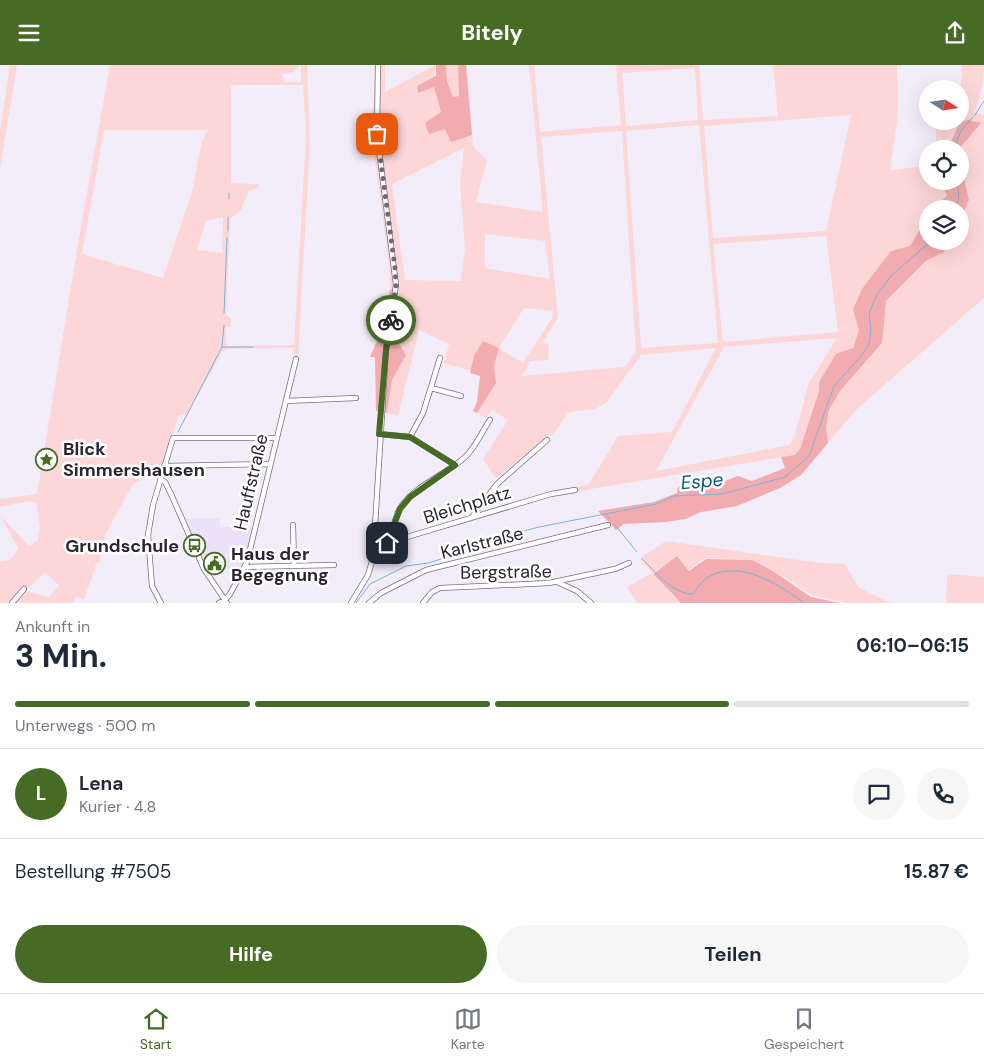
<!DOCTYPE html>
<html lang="de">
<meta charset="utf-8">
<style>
:root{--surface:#fff;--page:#f6f6f7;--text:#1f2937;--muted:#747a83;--line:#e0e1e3;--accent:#456b25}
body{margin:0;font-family:"DM Sans",sans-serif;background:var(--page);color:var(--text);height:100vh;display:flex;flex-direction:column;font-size:19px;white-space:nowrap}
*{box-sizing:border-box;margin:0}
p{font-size:16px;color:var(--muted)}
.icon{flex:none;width:28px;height:28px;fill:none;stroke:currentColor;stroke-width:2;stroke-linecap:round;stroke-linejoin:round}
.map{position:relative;height:538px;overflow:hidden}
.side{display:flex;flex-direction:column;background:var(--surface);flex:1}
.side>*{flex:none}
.needle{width:32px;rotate:102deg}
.tools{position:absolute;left:919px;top:15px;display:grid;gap:10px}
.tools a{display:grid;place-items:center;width:50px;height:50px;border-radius:50%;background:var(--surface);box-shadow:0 5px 20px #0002;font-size:25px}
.pin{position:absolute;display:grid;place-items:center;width:42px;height:42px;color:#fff;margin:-21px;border-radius:10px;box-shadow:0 2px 8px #0006}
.courier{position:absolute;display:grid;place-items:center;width:50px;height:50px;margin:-25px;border:4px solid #456b25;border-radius:50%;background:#fff;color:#222;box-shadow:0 1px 6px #0007}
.headline em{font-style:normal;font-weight:700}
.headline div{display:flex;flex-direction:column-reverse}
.headline{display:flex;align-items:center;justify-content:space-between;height:85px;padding:0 15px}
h1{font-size:32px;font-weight:700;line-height:38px}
.bar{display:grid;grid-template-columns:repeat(4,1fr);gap:8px 5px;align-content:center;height:60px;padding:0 15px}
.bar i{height:6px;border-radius:4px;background:var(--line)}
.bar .active{background:var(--accent)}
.bar p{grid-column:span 4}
.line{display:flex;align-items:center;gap:12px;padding:0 15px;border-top:1px solid var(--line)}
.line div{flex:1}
.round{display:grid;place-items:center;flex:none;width:52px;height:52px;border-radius:26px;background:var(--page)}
.cta{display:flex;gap:10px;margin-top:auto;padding:10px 15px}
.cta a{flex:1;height:58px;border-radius:30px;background:var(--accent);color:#fff;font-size:20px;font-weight:700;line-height:58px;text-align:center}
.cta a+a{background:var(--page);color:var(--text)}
header{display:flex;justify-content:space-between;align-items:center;height:65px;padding:0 15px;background:var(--accent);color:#fff;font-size:22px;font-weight:700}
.menu{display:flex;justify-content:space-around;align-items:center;height:70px;border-top:1px solid var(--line);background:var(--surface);font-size:14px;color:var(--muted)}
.menu a{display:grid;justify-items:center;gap:2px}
.menu .active{color:var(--accent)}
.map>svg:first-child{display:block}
</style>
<header><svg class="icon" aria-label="menu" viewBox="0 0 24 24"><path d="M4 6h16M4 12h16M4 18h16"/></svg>Bitely<svg class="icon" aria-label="share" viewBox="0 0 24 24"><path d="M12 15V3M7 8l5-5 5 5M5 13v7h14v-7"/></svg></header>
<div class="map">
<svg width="984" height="538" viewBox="0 0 984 538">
<rect width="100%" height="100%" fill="#f3edfa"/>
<path fill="#ece1f9" d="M220 453V462H254L245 497 235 514 216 487 203 496 184 454Z"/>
<path fill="#fdd7d8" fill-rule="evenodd" d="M10 0H17L0 104V66Z
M110 0H299L294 7 282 9 284 17H301V0H307L310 80 298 291 293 290 294 283 227 284 222 287 187 350H179L158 412 145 413 133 419 105 470 99 499 97 497 84 535 77 531 72 538H0V496C11 496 14 492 18 483L0 450 29 481 38 475 40 462 37 439 30 436 0 442V434L37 429 81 161ZM231 20H303L306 71 294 280 226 281V262H231V253L226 250 230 154 241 145 249 125 259 123 258 119 231 118ZM104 65H208L202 75 192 127 163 213 82 189ZM223 152 222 188 197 185 206 156ZM45 507 59 521 49 532 25 526Z
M375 0H385V27L436 0 434 22 441 47 425 58 445 64 458 74 472 70 473 81 487 95 476 137 543 147 529 0H534L540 67 621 60 616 0H699L703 55 778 51 773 0H905L897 1 898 51 890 105 927 101 928 116H940L947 130 934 144H928L927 152 910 181 891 186 853 245 859 265 853 284 819 317V326L800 384 795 390 573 427V423L589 419 618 371 672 367 716 283 641 290 606 338 595 344 569 347 552 371 547 369 540 379 496 413 483 394 508 355 492 345 486 353 477 348 496 318 494 301 499 283 474 291 471 306 444 298 449 279 419 265 398 351 387 348 392 315 406 290 396 273 397 258 388 253 392 226 390 225 389 199 372 73ZM695 3 698 55 626 61 622 8ZM851 50 826 166 713 173 704 61ZM699 60 718 278 641 283 626 66ZM622 66 636 287 625 302 522 311 531 296 548 295 549 279 542 278 558 253 541 72ZM464 83 460 120 465 183 461 216 405 215 392 119ZM485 169 545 176 550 214 485 203ZM826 171 838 267 723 277 713 179ZM524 243 553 246 552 253 523 298 499 283ZM837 273 809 318 794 372 789 380 656 406 724 282Z
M446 0H458L459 31 453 32 447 16Z
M962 0H984C984 15 981 33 974 47L984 50V233L857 344 828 378 826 362 829 345 840 326 882 278 886 236 926 196 944 187 950 176H960V157L969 135 959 84 980 58 948 84H936V56H960Z
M666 476 820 498 845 499 858 522 891 538H846L812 530 770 503 752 495 705 493 689 505 677 491 652 509 680 538H637L627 522 652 508 640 493Z
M950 509 984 512V538H946L947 512Z"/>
<path fill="#f2acaf" d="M436 0H446L447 16 453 32 459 31 458 0H466L472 70 451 77 445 64 429 69 425 58 441 47 434 22 418 28 417 21 436 11Z
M968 55 981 58 959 84H948L960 56Z
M960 94 969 135 960 157V144H934L947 130 940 116H960Z
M927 152 928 176H950L944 187 926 196 886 236 882 278 840 326 829 345 826 362 828 378 801 410 780 423 737 441 701 447 685 454 666 457 624 459 616 465 598 446 654 437 677 428 678 422 692 418 719 424 725 416 738 411 752 416 785 403 781 392 795 390 800 384 819 326V317L836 289 853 283 859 265 853 245 862 224 891 186 910 181Z
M390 225H392L388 253 397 258 396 273 406 290 392 315 387 348 376 346 375 292H370L380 269Z
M483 276 499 283 494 301 496 318 477 348 473 346 477 337 480 311 470 308 474 291Z
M677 491 689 506 706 494 752 495 770 504 811 532 840 538H681L653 509Z"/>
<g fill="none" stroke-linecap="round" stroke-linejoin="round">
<path stroke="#78b5db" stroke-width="1" d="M975 50 984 36
M953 84 961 66 973 52
M229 134V128
M955 144 959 133 957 116
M228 166V152
M224 248 227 173
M222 282H253
M178 367 222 282 224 260
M606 449 610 454
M615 460 637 487
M642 494C656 507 672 529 693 529 697 524 701 518 705 514 738 492 778 519 804 538
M356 538 370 519 406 501 428 498 484 481 494 474 539 462 656 439 673 431 723 429 785 412 809 391 834 321 862 290 869 279 871 265 869 249 876 231 891 211 931 176"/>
<defs>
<path id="minor" d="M431 323 461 331
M286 336 356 333
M379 369 410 372 455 400
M410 372 423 348 440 293
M164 401 269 399
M160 414 165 417 171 429 204 504 227 538
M471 453 497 419 547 375
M293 460 294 500
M387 478 551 429 575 425
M373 493C391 488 392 457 400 443 414 421 445 410 464 393 475 384 482 366 490 355
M245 502 334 500
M557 517 577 526 591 538
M12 538 24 524
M161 538 152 521 148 470 153 440 173 373H276
M219 538 225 535 230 529 247 497 296 294
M351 538 368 510 373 493 386 285 396 220 377 69 378 0
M369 538 381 528 426 505 608 460
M423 538 432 527 440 523 549 518 615 504 629 498"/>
</defs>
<use href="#minor" stroke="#7a6c8a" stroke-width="6"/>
<use href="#minor" stroke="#fff" stroke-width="4.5"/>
</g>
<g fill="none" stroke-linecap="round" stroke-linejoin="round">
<path stroke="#706a77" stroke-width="5" stroke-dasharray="0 9" d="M377 69 395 203 396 220 391 255"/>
<path stroke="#456b25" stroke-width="6" d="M387 478 400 444 410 432 455 400 410 372 379 369 386 285 391 255"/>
</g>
<defs>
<symbol id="sight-ring" viewBox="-11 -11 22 22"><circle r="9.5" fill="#fff" stroke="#456b25" stroke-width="1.5"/><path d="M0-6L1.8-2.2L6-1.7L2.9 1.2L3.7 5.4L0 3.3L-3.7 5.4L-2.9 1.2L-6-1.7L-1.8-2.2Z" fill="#456b25"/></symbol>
<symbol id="bus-ring" viewBox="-11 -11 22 22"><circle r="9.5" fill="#fff" stroke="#456b25" stroke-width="1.5"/><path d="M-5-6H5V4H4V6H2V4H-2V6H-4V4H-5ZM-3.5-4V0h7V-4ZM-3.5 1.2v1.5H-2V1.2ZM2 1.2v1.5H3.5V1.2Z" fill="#456b25"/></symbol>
<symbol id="civic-ring" viewBox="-11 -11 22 22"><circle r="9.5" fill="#fff" stroke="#456b25" stroke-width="1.5"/><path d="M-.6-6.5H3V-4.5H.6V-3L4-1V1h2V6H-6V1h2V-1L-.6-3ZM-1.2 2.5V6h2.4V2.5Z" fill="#456b25"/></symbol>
</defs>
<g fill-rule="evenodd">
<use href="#sight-ring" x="34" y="382" width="25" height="25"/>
<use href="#bus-ring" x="182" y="468" width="25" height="25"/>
<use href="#civic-ring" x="202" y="486" width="25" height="25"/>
</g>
<g text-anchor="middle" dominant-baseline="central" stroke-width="5" stroke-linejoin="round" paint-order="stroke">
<g font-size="18" font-weight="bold" fill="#2a2430" stroke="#fff" text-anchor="start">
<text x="63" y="384">Blick<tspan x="63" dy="21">Simmershausen</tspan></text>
<text x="179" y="481" text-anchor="end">Grundschule</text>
<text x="231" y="489">Haus der<tspan x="231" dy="21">Begegnung</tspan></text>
</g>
<g font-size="18" fill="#2a2430" stroke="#fff">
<text transform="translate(251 417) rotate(-77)">Hauffstraße</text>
<text transform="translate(467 440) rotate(-17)">Bleichplatz</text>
<text transform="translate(482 478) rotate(-14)">Karlstraße</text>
<text transform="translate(506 507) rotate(-1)">Bergstraße</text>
</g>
<g font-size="19" font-style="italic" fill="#0c587d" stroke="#fff">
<text transform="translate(702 416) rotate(-5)">Espe</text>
</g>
</g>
</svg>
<div class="tools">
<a><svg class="needle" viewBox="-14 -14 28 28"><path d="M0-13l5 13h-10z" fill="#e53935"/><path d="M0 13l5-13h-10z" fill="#747a83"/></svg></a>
<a><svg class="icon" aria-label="locate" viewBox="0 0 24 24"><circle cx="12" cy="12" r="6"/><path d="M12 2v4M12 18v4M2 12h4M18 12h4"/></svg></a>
<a><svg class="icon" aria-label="layers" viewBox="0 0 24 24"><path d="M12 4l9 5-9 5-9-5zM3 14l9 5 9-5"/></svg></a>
</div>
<div class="pin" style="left:377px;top:69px;background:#ea580c"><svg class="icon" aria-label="bag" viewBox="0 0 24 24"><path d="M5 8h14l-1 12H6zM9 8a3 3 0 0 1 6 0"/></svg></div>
<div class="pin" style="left:387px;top:478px;background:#1f2937"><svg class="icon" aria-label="home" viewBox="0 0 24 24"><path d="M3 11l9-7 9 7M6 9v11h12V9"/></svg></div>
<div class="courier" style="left:391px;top:255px"><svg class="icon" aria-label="bike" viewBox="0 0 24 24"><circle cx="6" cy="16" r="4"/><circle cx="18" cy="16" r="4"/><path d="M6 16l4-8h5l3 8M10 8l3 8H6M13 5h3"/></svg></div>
</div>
<section class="side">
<div class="headline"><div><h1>3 Min.</h1><p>Ankunft in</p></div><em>06:10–06:15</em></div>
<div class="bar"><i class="active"></i><i class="active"></i><i class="active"></i><i></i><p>Unterwegs · 500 m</p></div>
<div class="line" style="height:90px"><b class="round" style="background:var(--accent);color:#fff">L</b><div><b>Lena</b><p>Kurier · 4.8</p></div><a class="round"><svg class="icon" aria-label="chat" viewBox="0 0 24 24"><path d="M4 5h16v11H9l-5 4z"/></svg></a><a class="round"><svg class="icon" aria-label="phone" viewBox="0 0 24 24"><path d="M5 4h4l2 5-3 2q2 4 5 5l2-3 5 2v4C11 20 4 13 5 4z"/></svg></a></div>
<div class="line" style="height:65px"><div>Bestellung #7505</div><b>15.87 €</b></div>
<div class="cta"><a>Hilfe</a><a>Teilen</a></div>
</section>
<nav class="menu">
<a class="active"><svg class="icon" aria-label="home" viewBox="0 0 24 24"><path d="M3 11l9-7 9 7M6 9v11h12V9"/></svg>Start</a>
<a><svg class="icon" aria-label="map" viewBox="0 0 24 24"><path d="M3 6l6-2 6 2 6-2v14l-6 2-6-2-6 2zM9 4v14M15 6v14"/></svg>Karte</a>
<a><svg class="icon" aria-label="saved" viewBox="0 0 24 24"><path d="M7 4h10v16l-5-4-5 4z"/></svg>Gespeichert</a>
</nav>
